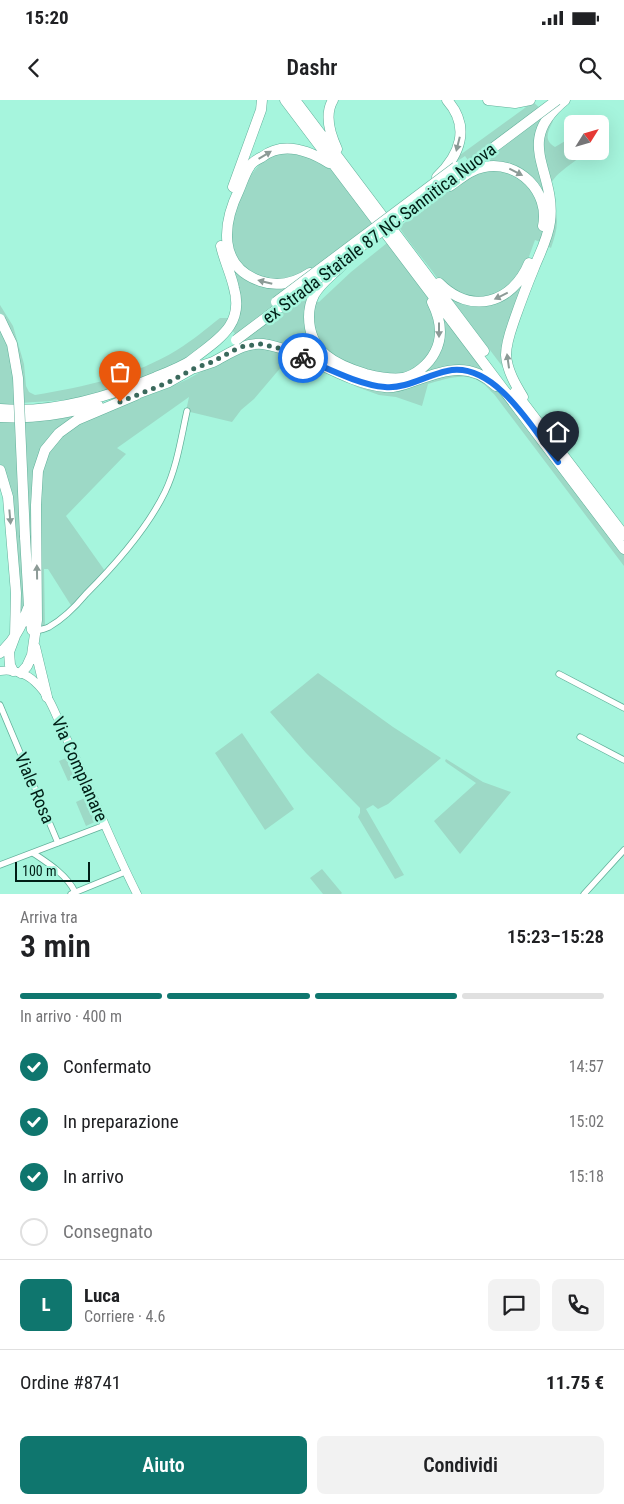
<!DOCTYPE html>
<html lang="it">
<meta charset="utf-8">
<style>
:root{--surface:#fff;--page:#f2f2f2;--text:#202124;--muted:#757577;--line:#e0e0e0;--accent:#0f766e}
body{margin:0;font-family:"Roboto Condensed",sans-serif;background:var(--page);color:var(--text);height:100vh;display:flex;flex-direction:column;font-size:19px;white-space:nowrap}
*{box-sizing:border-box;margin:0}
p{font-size:16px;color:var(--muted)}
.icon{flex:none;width:28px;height:28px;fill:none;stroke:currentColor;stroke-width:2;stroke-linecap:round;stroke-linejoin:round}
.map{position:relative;height:794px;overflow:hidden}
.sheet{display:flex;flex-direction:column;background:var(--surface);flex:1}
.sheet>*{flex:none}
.needle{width:32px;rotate:53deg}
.buttons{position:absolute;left:564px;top:15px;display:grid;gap:10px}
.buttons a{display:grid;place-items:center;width:45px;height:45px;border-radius:8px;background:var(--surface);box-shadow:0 5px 20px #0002;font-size:25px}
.scale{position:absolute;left:15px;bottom:12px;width:75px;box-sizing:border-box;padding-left:5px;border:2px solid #001e16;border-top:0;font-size:14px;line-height:18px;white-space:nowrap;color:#001e16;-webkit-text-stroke:4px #a6f5dd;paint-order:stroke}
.pin{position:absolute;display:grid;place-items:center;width:42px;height:42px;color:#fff;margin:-51px -21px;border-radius:50% 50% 50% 0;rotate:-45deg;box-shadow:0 0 5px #0007}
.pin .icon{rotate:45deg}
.courier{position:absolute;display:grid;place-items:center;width:50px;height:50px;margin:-25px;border:4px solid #1a73e8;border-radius:50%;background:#fff;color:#222;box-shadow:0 1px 6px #0007}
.summary em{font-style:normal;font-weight:600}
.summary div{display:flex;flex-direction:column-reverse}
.summary{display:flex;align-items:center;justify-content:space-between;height:85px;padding:0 20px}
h1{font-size:32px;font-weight:600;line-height:38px}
.bar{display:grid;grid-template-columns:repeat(4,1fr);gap:8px 5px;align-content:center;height:60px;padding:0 20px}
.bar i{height:6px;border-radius:4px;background:var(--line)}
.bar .selected{background:var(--accent)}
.bar p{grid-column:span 4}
.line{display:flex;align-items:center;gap:12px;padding:0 20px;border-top:1px solid var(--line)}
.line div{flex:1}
.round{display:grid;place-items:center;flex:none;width:52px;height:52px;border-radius:8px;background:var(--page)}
ol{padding:0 20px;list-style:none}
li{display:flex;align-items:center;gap:15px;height:55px}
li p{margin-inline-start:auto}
li .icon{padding:5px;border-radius:50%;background:var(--accent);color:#fff;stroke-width:4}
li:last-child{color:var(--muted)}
li i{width:28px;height:28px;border:2px solid var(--line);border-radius:50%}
.button{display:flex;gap:10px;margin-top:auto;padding:10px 20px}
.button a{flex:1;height:58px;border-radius:8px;background:var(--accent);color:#fff;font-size:20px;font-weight:600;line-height:58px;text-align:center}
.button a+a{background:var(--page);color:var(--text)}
.status{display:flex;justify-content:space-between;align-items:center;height:35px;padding:0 25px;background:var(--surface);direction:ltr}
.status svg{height:14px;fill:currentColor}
header{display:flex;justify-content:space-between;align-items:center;height:65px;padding:0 20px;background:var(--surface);font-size:22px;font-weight:600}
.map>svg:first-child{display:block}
</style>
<div class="status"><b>15:20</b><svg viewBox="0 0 49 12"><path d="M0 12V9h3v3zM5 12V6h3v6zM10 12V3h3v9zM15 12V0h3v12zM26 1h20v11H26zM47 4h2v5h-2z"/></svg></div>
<header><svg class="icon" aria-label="back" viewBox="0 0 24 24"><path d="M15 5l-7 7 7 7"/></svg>Dashr<svg class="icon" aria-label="search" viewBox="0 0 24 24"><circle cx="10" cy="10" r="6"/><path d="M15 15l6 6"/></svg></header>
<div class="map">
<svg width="624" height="794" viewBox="0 0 624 794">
<rect width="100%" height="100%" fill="#a6f5dd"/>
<path fill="#9dd9c6" d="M533 2 547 14 553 21C548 31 543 40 555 47L572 37V51H588C579 59 557 72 552 82 548 94 557 109 557 121 557 130 554 139 551 148L542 143 508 229 505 243V270L450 197 451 196C482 213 511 202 528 172 533 163 536 152 540 142L535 140C530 153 526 168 518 179 501 202 468 206 446 188 439 182 435 174 429 167 419 154 408 141 399 127L463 79 465 81 477 73 465 56 456 62 460 55Z
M282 51C291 51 301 50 309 54 335 65 356 102 373 124L321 163 292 179 304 197 316 188 310 200 319 202 351 172 387 143C403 164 423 185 433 209 445 240 428 274 394 276 381 277 368 271 357 267L355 273C370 278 385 284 400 281 432 276 449 243 440 214L441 213 489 276C448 253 427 283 389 284 377 284 366 279 355 275L354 280C368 286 383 290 399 288 427 284 453 262 481 277 495 285 506 300 517 313L624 454V466L494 294C490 291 487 286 482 283 466 271 445 279 428 284L422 306 396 297 379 295 357 287 331 274 293 259H288L254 299 241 310 232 322 186 311 189 297 117 348 126 354 66 416 105 471 72 507 48 469H44L45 527 41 529 39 420 40 377 44 363 56 341 65 331 82 320 166 289 188 279 229 256 248 249 247 243 243 244 232 230C235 224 238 218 239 212 243 184 221 160 224 132H230C235 100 249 62 282 51Z
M0 205 13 226 24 264 26 286 29 292 35 295C84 287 135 276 177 250 193 240 206 229 220 218H228C213 257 129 285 91 295 69 301 45 301 22 303L4 219 0 213Z
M0 224 10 253 16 304H0Z
M79 314 44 351 35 511 20 427 24 511 21 512 7 383 0 363V321Z
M318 573 393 627 441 658 388 704 378 709 373 705 366 709 404 775 395 779 358 717 360 713V708L306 653 270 612Z
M242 633 294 709 265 730 215 653Z
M71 656 80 676 68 681 59 661Z
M446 659 483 682 511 692 460 754 434 721 476 683 447 663 445 661Z
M89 696 99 720 86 726 76 702Z
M322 769 342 793 341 794H323L310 778Z"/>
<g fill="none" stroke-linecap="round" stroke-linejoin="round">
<defs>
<path id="minor" d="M35 531C40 530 45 529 49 527 63 519 76 506 86 494 115 465 147 429 165 392 177 367 181 338 187 311
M559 574 624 608
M0 605 58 743
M580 637 624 660
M33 753C48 763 67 775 75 792
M0 765 105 725
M71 794 125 772
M584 794 624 750"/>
<path id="secondary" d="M0 571C12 569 26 573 35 582 49 594 56 615 63 631 89 685 110 741 137 794"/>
<path id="trunk" d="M285 0 624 449
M295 0 484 251
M333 0C324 15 330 34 337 49
M488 0 515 3 530 0
M437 77C460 55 471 27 447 0
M450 86C460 79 471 69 484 67 519 60 550 92 543 126
M233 87 261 10 262 0
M343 164C333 175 321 182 314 195 311 201 309 210 309 217 309 252 336 265 366 274 378 277 391 280 403 278 416 275 429 264 435 252 444 235 440 218 432 202
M310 173C295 183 277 187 260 181 217 166 223 123 239 90 242 83 245 73 250 66 252 62 258 59 262 57 283 41 308 50 329 63
M439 183C471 215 512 204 529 163
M189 262C215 241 245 227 234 188 231 174 224 160 221 146
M195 268C201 266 207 264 213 262 229 254 244 242 263 244 305 250 342 283 385 287 394 288 403 285 411 282 444 271 468 260 496 286
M515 292 624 435
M131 296 169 282 199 265
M523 297C515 284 507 270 506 255 506 242 511 230 515 218 521 201 527 185 534 168 540 153 548 138 550 122 557 71 512 43 565 0
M0 309C53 314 108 297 156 277 169 272 183 266 194 259
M0 317C35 319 64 314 98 305
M0 370 8 397 16 493 15 536 9 552 10 565 13 571
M25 437 29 507 32 530
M35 547 47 597
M0 553C14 541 22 526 28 508
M21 573 27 566 32 555 37 520 36 405 38 371 45 350 59 333 77 320 136 295"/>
</defs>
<use href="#minor" stroke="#62b09a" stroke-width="7"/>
<use href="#secondary" stroke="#62b09a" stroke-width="9"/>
<use href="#trunk" stroke="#62b09a" stroke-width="11"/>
<use href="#minor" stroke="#fff" stroke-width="5.5"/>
<use href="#secondary" stroke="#fff" stroke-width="8"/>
<use href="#trunk" stroke="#fff" stroke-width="10"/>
<defs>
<path id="trunk-bridge" d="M276 202 456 67
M0 219 12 244 18 278 25 437
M236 240 557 0"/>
</defs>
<use href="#trunk-bridge" stroke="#62b09a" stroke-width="11" stroke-linecap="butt"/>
<use href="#trunk-bridge" stroke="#fff" stroke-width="10"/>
</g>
<defs><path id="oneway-solid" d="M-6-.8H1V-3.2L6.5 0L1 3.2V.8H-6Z" transform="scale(1.25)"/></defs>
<g fill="#8c9a96">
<use href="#oneway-solid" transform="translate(458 44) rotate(104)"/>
<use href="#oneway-solid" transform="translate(265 55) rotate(-31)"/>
<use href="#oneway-solid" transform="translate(516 72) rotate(27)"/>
<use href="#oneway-solid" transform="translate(265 182) rotate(-166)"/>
<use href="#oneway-solid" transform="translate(501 196) rotate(154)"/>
<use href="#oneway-solid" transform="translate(439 230) rotate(90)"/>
<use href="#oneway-solid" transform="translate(508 261) rotate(-98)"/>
<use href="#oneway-solid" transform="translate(10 417) rotate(85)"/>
<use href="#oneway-solid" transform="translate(37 472) rotate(-91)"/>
</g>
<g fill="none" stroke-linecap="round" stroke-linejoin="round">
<path stroke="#3a695c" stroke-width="5" stroke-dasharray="0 9" d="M120 302 169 282 195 268 212 262 240 247 261 244 287 250 303 258"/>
<path stroke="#1a73e8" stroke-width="6" d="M303 258C327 268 359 285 385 287 406 289 427 275 447 271 494 260 534 330 558 362"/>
</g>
<g text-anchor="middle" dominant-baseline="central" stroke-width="5" stroke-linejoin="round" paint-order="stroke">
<g font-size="18" fill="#001e16" stroke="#a6f5dd">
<text transform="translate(379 133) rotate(-37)">ex Strada Statale 87 NC Sannitica Nuova</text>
<text transform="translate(80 669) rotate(66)">Via Complanare</text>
<text transform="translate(35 688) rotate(67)">Viale Rosa</text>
</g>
</g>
</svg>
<div class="buttons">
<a><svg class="needle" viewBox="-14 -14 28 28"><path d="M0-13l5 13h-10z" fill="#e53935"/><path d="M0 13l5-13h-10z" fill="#757577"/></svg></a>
</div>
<div class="scale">100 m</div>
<div class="pin" style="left:120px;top:302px;background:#ea580c"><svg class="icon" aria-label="bag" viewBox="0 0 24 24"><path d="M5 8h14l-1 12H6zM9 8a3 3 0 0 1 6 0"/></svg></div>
<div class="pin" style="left:558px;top:362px;background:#1f2937"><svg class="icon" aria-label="home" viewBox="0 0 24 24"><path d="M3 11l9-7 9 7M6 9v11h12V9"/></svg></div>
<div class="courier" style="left:303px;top:258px"><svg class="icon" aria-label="bike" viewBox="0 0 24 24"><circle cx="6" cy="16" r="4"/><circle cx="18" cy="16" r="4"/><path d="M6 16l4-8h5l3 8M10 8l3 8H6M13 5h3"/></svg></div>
</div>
<section class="sheet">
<div class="summary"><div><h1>3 min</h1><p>Arriva tra</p></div><em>15:23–15:28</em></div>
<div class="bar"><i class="selected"></i><i class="selected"></i><i class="selected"></i><i></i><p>In arrivo · 400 m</p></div>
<ol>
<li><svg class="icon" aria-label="check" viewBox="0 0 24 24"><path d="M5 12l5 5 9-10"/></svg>Confermato<p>14:57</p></li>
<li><svg class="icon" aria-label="check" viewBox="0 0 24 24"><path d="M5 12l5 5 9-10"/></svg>In preparazione<p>15:02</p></li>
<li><svg class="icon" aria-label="check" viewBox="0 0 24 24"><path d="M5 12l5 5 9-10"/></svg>In arrivo<p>15:18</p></li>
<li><i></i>Consegnato</li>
</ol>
<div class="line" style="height:90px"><b class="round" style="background:var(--accent);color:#fff">L</b><div><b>Luca</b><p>Corriere · 4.6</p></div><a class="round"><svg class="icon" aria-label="chat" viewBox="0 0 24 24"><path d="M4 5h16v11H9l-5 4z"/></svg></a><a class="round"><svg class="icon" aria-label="phone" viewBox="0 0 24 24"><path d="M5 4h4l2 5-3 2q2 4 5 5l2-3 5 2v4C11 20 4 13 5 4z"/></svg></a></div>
<div class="line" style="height:65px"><div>Ordine #8741</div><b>11.75 €</b></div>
<div class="button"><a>Aiuto</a><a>Condividi</a></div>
</section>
